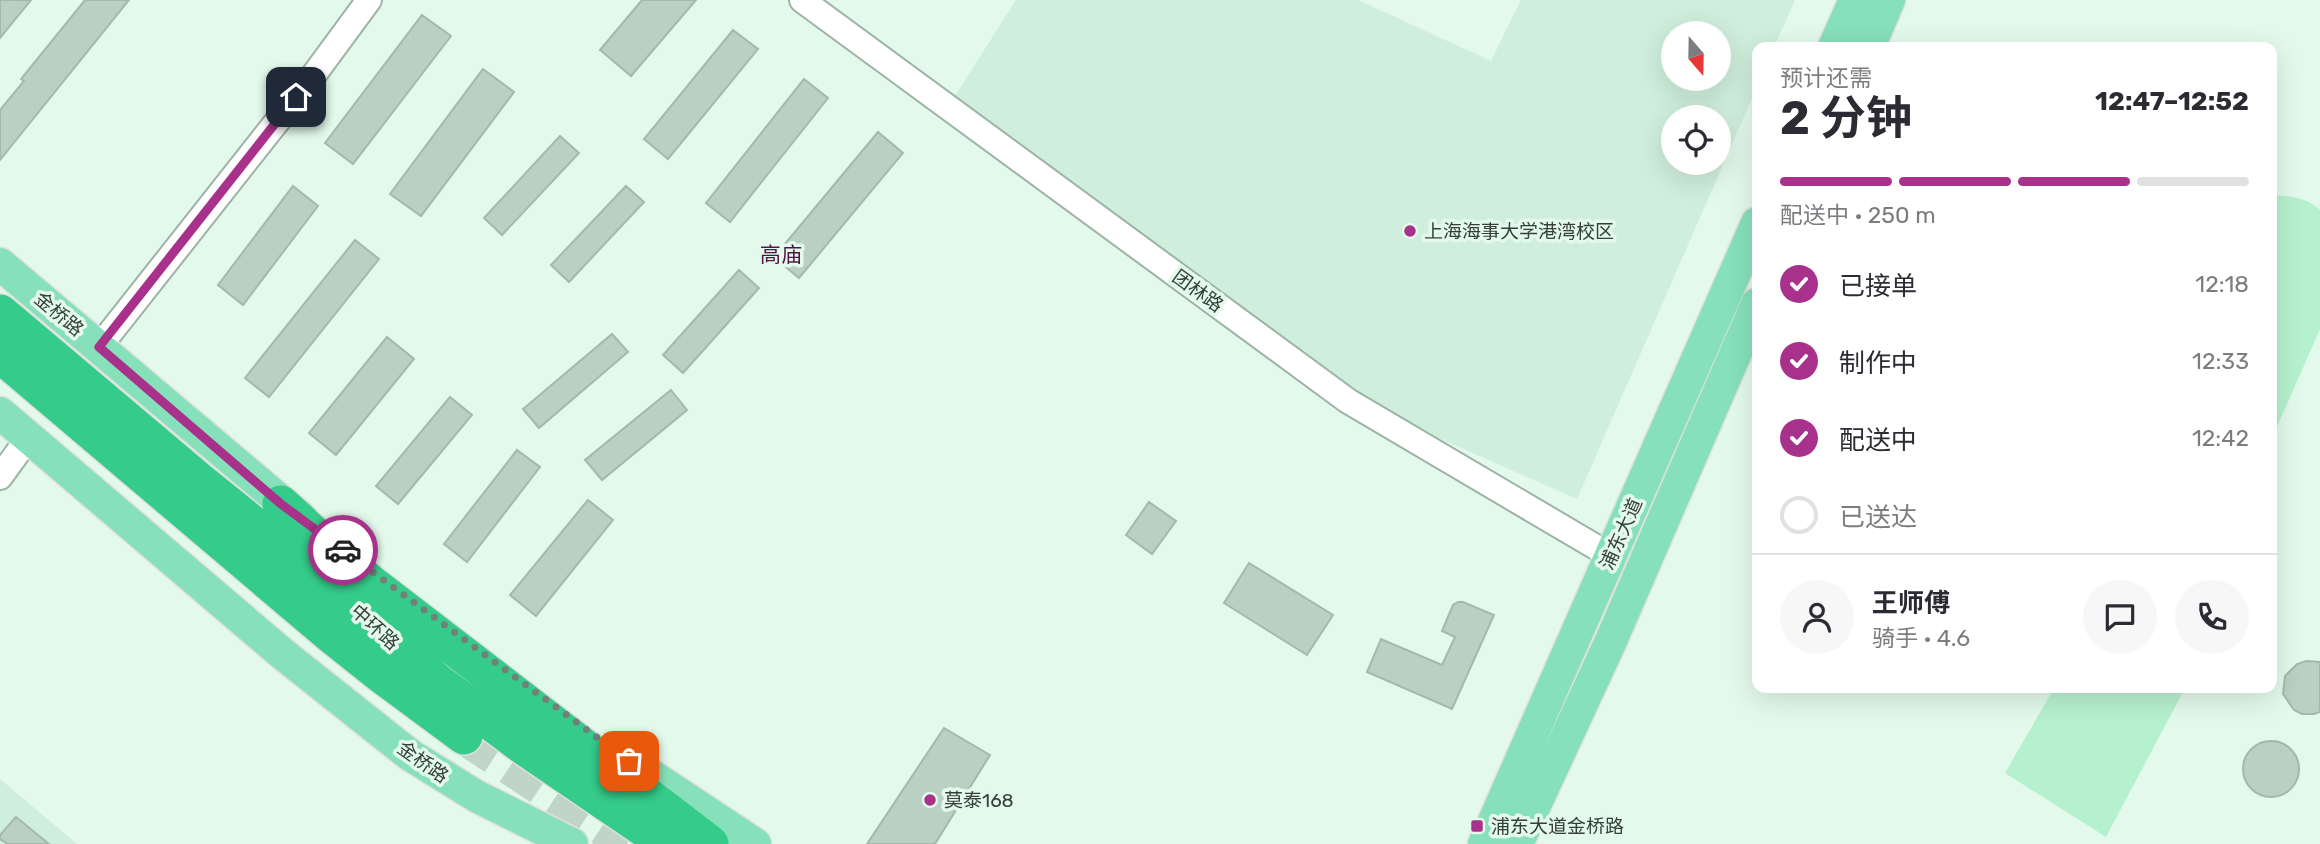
<!DOCTYPE html>
<html lang="zh">
<meta charset="utf-8">
<style>
:root{--surface:#fff;--page:#f7f7f7;--text:#2b2b33;--muted:#7c7c81;--line:#e1e1e2;--accent:#a8328b}
body{margin:0;font-family:Rubik,"Noto Sans SC",sans-serif;background:var(--page);color:var(--text);height:100vh;display:flex;flex-direction:column;font-size:26px;white-space:nowrap}
*{box-sizing:border-box;margin:0}
p{font-size:23px;color:var(--muted)}
.icon{flex:none;width:38px;height:38px;fill:none;stroke:currentColor;stroke-width:2;stroke-linecap:round;stroke-linejoin:round}
.map{position:relative;flex:1;overflow:hidden}
.side{position:absolute;left:1752px;top:42px;width:525px;height:651px;display:flex;flex-direction:column;background:var(--surface);border-radius:14px;box-shadow:0 7px 28px #0002}
.side>*{flex:none}
.needle{width:46px;rotate:160deg}
.fabs{position:absolute;left:1661px;top:21px;display:grid;gap:14px}
.fabs a{display:grid;place-items:center;width:70px;height:70px;border-radius:50%;background:var(--surface);box-shadow:0 7px 28px #0002;font-size:35px}
.pin{position:absolute;display:grid;place-items:center;width:60px;height:60px;color:#fff;margin:-30px;border-radius:14px;box-shadow:0 4px 10px #0006}
.courier{position:absolute;display:grid;place-items:center;width:70px;height:70px;margin:-35px;border:5px solid #a8328b;border-radius:50%;background:#fff;color:#222;box-shadow:0 2px 9px #0007}
.head em{font-style:normal;font-weight:700}
.head div{display:flex;flex-direction:column-reverse}
.head{display:flex;align-items:center;justify-content:space-between;height:119px;padding:0 28px}
h1{font-size:46px;font-weight:700;line-height:52px}
.bar{display:grid;grid-template-columns:repeat(4,1fr);gap:10px 7px;align-content:center;height:84px;padding:0 28px}
.bar i{height:9px;border-radius:5px;background:var(--line)}
.bar .active{background:var(--accent)}
.bar p{grid-column:span 4}
.line{display:flex;align-items:center;gap:18px;padding:0 28px;border-top:2px solid var(--line)}
.line div{flex:1}
.round{display:grid;place-items:center;flex:none;width:74px;height:74px;border-radius:37px;background:var(--page)}
ol{padding:0 28px;list-style:none}
li{display:flex;align-items:center;gap:21px;height:77px}
li p{margin-inline-start:auto}
li .icon{padding:7px;border-radius:50%;background:var(--accent);color:#fff;stroke-width:4}
li:last-child{color:var(--muted)}
li i{width:38px;height:38px;border:4px solid var(--line);border-radius:50%}
.map>svg:first-child{display:block}
</style>
<div class="map">
<svg width="2320" height="844" viewBox="0 0 2320 844">
<rect width="100%" height="100%" fill="#e2f9eb"/>
<path fill="#cfeedc" fill-rule="evenodd" d="M1016 0H1358L1491 61 1521 0H1795L1774 47H1757V87L1577 499 1377 411 953 99ZM1673 33H1718V79H1673ZM1673 117H1718V163H1673Z
M0 779 77 844H0Z"/>
<path fill="#b6f1cf" d="M2272 195C2289 196 2307 197 2320 210V329L2273 436Z
M2054 688H2185L2106 837 2005 773Z"/>
<path fill="#b9d0c3" stroke="#a3b9ac" stroke-width="2" d="M0 0H31L0 38Z
M85 0H129L0 160V110L24 81 21 79Z
M642 0H696L631 76 600 50Z
M422 15 451 36 353 164 325 143Z
M733 30 758 49 668 159 644 139Z
M483 69 514 92 421 216 390 194Z
M804 79 828 98 730 222 706 203Z
M878 132 903 153 799 278 774 257Z
M560 136 579 153 502 235 484 218Z
M293 186 318 206 243 305 218 285Z
M626 186 644 202 569 282 551 265Z
M355 240 379 259 269 397 245 378Z
M739 270 759 288 683 373 663 355Z
M612 334 628 352 539 428 523 409Z
M387 337 414 359 336 455 309 433Z
M671 390 687 410 602 480 585 460Z
M450 397 472 415 398 504 376 486Z
M517 450 540 467 467 562 444 544Z
M588 500 613 520 536 616 510 595Z
M1149 502 1176 521 1152 554 1126 535Z
M1249 563 1333 615 1307 655 1224 603Z
M1458 602H1463L1494 615 1452 709 1367 672 1381 639 1442 665 1455 637 1442 631 1453 605Z
M2306 661 2320 662V712L2314 714H2302L2294 710 2283 694 2285 676 2297 664Z
M944 728 990 755 935 844H867Z
M2243 769a28 28 0 1 1 56 0a28 28 0 1 1-56 0Z
M16 817 49 844H8L0 839V835Z"/>
<g fill="none" stroke-linecap="round" stroke-linejoin="round">
<path stroke="#c0d4c8" stroke-width="37" stroke-dasharray="37 18" stroke-linecap="butt" d="M464 736 627 844"/>
<defs>
<path id="minor" d="M802 0 1348 401 1611 556
M99 347 313 76 369 0
M0 477 29 437"/>
<path id="major" d="M1834 47 1855 0
M1869 47 1889 0
M0 264 302 519
M0 413 284 655 410 755 476 796 572 844
M616 752 755 844
M1484 844 1757 223
M1517 844 1610 643 1757 304"/>
<path id="highway" d="M0 313 199 481 327 584 436 681 526 748 667 844
M0 354 329 633 383 676 464 736
M281 504 335 554 374 586 710 844"/>
</defs>
<use href="#minor" stroke="#9db3a6" stroke-width="28"/>
<use href="#major" stroke="#dfe0df" stroke-width="35"/>
<use href="#highway" stroke="#dfe0df" stroke-width="40"/>
<use href="#minor" stroke="#fff" stroke-width="24"/>
<use href="#major" stroke="#86e0b9" stroke-width="32"/>
<use href="#highway" stroke="#35cb8a" stroke-width="37"/>
</g>
<g fill="none" stroke-linecap="round" stroke-linejoin="round">
<path stroke="#728078" stroke-width="7" stroke-dasharray="0 12.6" d="M343 550 629 761"/>
<path stroke="#a8328b" stroke-width="9" d="M296 97 99 347 281 504 343 550"/>
</g>
<g fill="#a8328b" stroke="#e2f9eb" stroke-width="2.5">
<circle cx="1410" cy="231" r="7"/>
<circle cx="930" cy="800" r="7"/>
<rect x="1470" y="819" width="14" height="14" rx="3.5"/>
</g>
<g text-anchor="middle" dominant-baseline="central" stroke-width="7" stroke-linejoin="round" paint-order="stroke">
<g font-size="19" fill="#363f3a" stroke="#e2f9eb" text-anchor="start">
<text x="1424" y="231">上海海事大学港湾校区</text>
<text x="944" y="800">莫泰168</text>
<text x="1491" y="826">浦东大道金桥路</text>
</g>
<g font-size="19" fill="#363f3a" stroke="#e2f9eb">
<text transform="translate(1198 291) rotate(36)">团林路</text>
<text transform="translate(59 314) rotate(40)">金桥路</text>
<text transform="translate(1621 534) rotate(-66)">浦东大道</text>
<text transform="translate(375 627) rotate(42)">中环路</text>
<text transform="translate(423 762) rotate(35)">金桥路</text>
</g>
<g font-size="21" fill="#4f1741" stroke="#e2f9eb">
<text x="781" y="254">高庙</text>
</g>
</g>
</svg>
<div class="fabs">
<a><svg class="needle" viewBox="-14 -14 28 28"><path d="M0-13l5 13h-10z" fill="#e53935"/><path d="M0 13l5-13h-10z" fill="#7c7c81"/></svg></a>
<a><svg class="icon" aria-label="locate" viewBox="0 0 24 24"><circle cx="12" cy="12" r="6"/><path d="M12 2v4M12 18v4M2 12h4M18 12h4"/></svg></a>
</div>
<div class="pin" style="left:629px;top:761px;background:#ea580c"><svg class="icon" aria-label="bag" viewBox="0 0 24 24"><path d="M5 8h14l-1 12H6zM9 8a3 3 0 0 1 6 0"/></svg></div>
<div class="pin" style="left:296px;top:97px;background:#1f2937"><svg class="icon" aria-label="home" viewBox="0 0 24 24"><path d="M3 11l9-7 9 7M6 9v11h12V9"/></svg></div>
<div class="courier" style="left:343px;top:550px"><svg class="icon" aria-label="car" viewBox="0 0 24 24"><path d="M5 17H2v-5l4-1 3-4h7l3 4 3 1v5h-3M9 17h6M6 11h13"/><circle cx="7" cy="17" r="2"/><circle cx="17" cy="17" r="2"/></svg></div>
<section class="side">
<div class="head"><div><h1>2 分钟</h1><p>预计还需</p></div><em>12:47–12:52</em></div>
<div class="bar"><i class="active"></i><i class="active"></i><i class="active"></i><i></i><p>配送中 · 250 m</p></div>
<ol>
<li><svg class="icon" aria-label="check" viewBox="0 0 24 24"><path d="M5 12l5 5 9-10"/></svg>已接单<p>12:18</p></li>
<li><svg class="icon" aria-label="check" viewBox="0 0 24 24"><path d="M5 12l5 5 9-10"/></svg>制作中<p>12:33</p></li>
<li><svg class="icon" aria-label="check" viewBox="0 0 24 24"><path d="M5 12l5 5 9-10"/></svg>配送中<p>12:42</p></li>
<li><i></i>已送达</li>
</ol>
<div class="line" style="height:126px"><a class="round"><svg class="icon" aria-label="person" viewBox="0 0 24 24"><circle cx="12" cy="8" r="4"/><path d="M4 21q1-7 8-7t8 7"/></svg></a><div><b>王师傅</b><p>骑手 · 4.6</p></div><a class="round"><svg class="icon" aria-label="chat" viewBox="0 0 24 24"><path d="M4 5h16v11H9l-5 4z"/></svg></a><a class="round"><svg class="icon" aria-label="phone" viewBox="0 0 24 24"><path d="M5 4h4l2 5-3 2q2 4 5 5l2-3 5 2v4C11 20 4 13 5 4z"/></svg></a></div>
</section>
</div>
